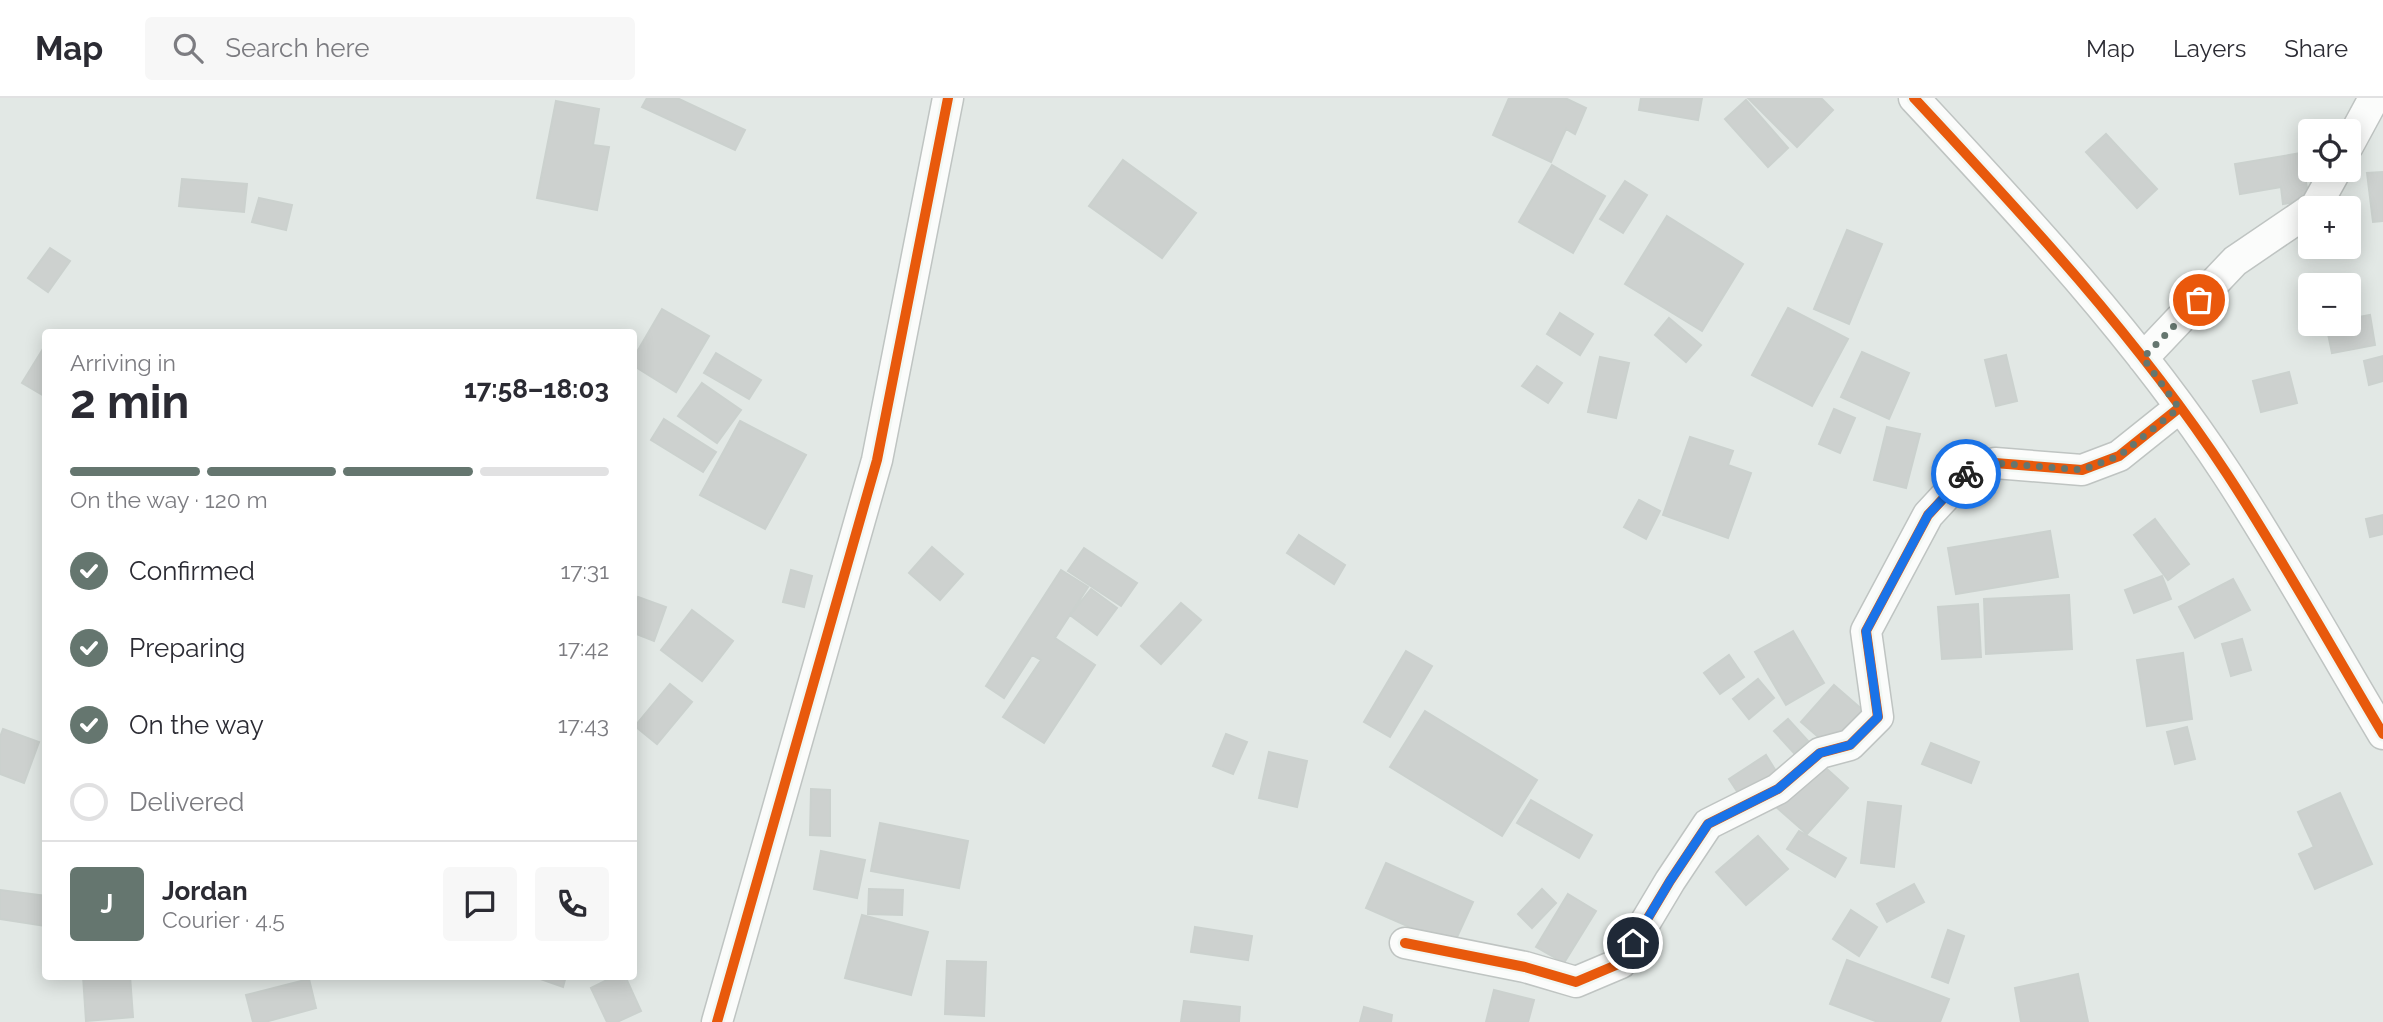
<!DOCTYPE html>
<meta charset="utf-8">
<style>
:root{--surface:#fff;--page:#f7f7f7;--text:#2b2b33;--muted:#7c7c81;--line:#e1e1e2;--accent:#65766f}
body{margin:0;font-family:Raleway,sans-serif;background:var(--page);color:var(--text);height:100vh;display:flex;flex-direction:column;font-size:26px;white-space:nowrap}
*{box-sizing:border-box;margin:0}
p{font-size:23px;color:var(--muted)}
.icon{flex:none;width:38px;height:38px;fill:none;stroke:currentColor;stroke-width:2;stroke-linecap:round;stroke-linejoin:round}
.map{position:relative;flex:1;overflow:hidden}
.drawer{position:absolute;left:42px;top:231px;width:595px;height:651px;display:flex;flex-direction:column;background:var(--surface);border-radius:7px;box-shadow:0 4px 18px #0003}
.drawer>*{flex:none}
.buttons{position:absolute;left:2298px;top:21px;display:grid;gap:14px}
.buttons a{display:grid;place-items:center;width:63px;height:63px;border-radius:7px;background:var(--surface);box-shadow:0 4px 18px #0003;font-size:35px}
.pin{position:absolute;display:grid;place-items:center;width:60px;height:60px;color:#fff;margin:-30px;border:4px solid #fff;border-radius:50%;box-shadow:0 2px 7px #0007}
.courier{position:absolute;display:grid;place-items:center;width:70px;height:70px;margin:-35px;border:5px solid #1a73e8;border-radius:50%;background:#fff;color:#222;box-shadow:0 2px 9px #0007}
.overview em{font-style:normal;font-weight:700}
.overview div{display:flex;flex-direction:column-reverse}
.overview{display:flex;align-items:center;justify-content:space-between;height:119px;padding:0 28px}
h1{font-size:46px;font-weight:700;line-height:52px}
.bar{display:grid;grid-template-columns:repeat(4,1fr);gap:10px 7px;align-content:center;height:84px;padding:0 28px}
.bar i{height:9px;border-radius:5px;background:var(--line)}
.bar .selected{background:var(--accent)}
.bar p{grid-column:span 4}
.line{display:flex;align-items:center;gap:18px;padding:0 28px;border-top:2px solid var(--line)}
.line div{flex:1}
.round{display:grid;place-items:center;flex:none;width:74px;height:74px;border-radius:7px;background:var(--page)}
ol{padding:0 28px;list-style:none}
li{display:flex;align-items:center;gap:21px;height:77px}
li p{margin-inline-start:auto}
li .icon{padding:7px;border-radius:50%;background:var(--accent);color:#fff;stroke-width:4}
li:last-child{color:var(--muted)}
li i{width:38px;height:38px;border:4px solid var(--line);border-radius:50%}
header{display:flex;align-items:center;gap:42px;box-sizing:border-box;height:98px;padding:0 35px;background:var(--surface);border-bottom:2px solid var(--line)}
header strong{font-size:33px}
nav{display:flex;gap:38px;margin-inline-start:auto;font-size:24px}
.search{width:490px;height:63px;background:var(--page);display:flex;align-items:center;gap:18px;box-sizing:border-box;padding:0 24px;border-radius:7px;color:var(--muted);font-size:26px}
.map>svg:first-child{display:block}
</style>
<header>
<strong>Map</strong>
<div class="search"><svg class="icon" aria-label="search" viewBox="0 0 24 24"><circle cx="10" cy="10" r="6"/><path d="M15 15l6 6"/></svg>Search here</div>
<nav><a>Map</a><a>Layers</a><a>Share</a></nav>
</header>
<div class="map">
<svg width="2383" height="924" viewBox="0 0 2383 924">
<rect width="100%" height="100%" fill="#e2e8e5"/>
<path fill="#cdd1cf" stroke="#cbd1ce" stroke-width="2" d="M647 0H677L745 32 735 52 642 9Z
M1509 0H1565L1586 10 1575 36 1566 31 1551 64 1493 37Z
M1641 0H1702L1698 22 1639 12Z
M1748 0H1821L1833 12 1797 49Z
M1746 2 1788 50 1768 69 1725 21Z
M556 3 599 11 593 47 609 49 597 112 537 100Z
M2106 36 2157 91 2137 110 2086 54Z
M2301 55 2309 102 2283 106 2281 89 2240 96 2235 66Z
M1123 62 1196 115 1162 160 1089 108Z
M1552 67 1605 98 1573 155 1519 124Z
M2383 74V123L2373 124 2367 75Z
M182 81 247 86 244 114 179 108Z
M1625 83 1647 97 1623 135 1600 121Z
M259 100 292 107 286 132 252 124Z
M1667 118 1743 166 1702 233 1625 186Z
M1847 132 1882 146 1849 226 1814 211Z
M50 150 70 163 48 194 28 180Z
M1788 210 1848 241 1812 308 1752 277Z
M662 211 709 238 676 294 634 268V259Z
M1560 215 1593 236 1580 257 1547 236Z
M2370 217 2375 247 2332 255 2326 226H2348V221Z
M1669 220 1701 247 1686 264 1655 237Z
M46 246V299L22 285Z
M1862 254 1909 275 1889 321 1841 299Z
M716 255 761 282 749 301 704 275Z
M2006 257 2017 303 1996 308 1985 262Z
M2383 258V283L2369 287 2364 263Z
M1600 259 1629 265 1616 320 1588 314Z
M1537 268 1562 285 1548 305 1522 288Z
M2289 274 2297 305 2261 314 2253 283Z
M702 285 741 312 717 345 678 318Z
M1834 311 1855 320 1840 355 1819 346Z
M664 321 716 354 703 374 651 342Z
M740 323 806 357 765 431 700 397Z
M1887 329 1920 336 1906 390 1874 382Z
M1690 339 1733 353 1728 367 1751 375 1728 440 1663 417Z
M1639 402 1660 413 1646 441 1624 429Z
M2383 417V436L2370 439 2366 421Z
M2155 421 2189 466 2168 482 2134 437Z
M2050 433 2058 479 1956 496 1948 450Z
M1299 437 1345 467 1334 486 1287 455Z
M932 449 963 476 940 502 909 475Z
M1084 450 1137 485 1121 508 1068 473Z
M791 472 812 478 804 509 783 504Z
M1061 472 1088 489 1055 540 1095 567 1044 645 1003 619 1041 562 1032 557 1004 600 986 588Z
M2162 478 2171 501 2134 515 2125 492Z
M2233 481 2250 512 2195 540 2179 509Z
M1091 491 1117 510 1097 537 1070 517Z
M2069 497 2072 551 1986 556 1984 501Z
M638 499 666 509 654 543 634 535V511Z
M1181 505 1201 522 1161 566 1141 548Z
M1978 506 1981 559 1942 561 1938 509Z
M692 512 733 543 702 583 661 552Z
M1793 533 1824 585 1786 607 1755 554Z
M2242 541 2251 572 2231 578 2222 546Z
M1406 553 1432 568 1390 639 1364 624Z
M2183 555 2192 621 2147 628 2137 562Z
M1729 557 1744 579 1720 596 1704 575Z
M1758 581 1774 600 1749 621 1733 601Z
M670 586 692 604 657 646 635 628Z
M1834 587 1864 613 1831 650 1801 624Z
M1425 613 1537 682 1502 738 1390 669Z
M1788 621 1808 643 1794 655 1774 633Z
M2187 629 2195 661 2175 666 2167 634Z
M3 631 39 644 24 685 0 676V639Z
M1226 636 1247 644 1233 676 1213 668Z
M1931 645 1979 664 1971 685 1922 666Z
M1269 654 1307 663 1297 709 1259 700Z
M1766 657 1779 678 1742 701 1729 681Z
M1817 662 1848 690 1807 736 1775 708Z
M811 691 830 692V738L810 737Z
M2340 695 2372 766 2315 791 2299 756 2314 749 2298 714Z
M1531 702 1592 737 1579 760 1517 725Z
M1868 704 1901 708 1894 769 1861 765Z
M880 725 968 743 959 790 871 773Z
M1799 733 1846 760 1835 779 1787 751Z
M1758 738 1788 771 1746 807 1716 774Z
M821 753 865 762 857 800 814 791Z
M1386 765 1473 804 1453 848 1366 810Z
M1914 786 1924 804 1887 824 1877 806Z
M869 791 903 792 902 817 868 816Z
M1542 791 1556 805 1532 830 1518 816Z
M0 792 46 798V828L0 821Z
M1568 796 1596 813 1564 865 1536 849Z
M1851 812 1877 829 1859 858 1833 841Z
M862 817 928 834 911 897 845 880Z
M1195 829 1252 838 1248 862 1191 854Z
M1948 832 1964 838 1948 885 1932 879Z
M1847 862 1949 901 1940 924H1878L1830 906Z
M947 863 986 864 984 918 945 916Z
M2078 876 2088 924H2021L2015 890Z
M83 878H130L133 919 86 923Z
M532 878H566L563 889Z
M615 878H625L641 913 617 924H607L591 890Z
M309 881 316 910 265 924H253L246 897Z
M1494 892 1534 902 1528 924H1486Z
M1184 903 1240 909 1239 924H1181Z
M1364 909 1392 917 1391 924H1360Z"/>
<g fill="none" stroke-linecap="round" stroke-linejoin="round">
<defs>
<path id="minor" d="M1914 0C2025 119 2137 239 2227 376 2282 460 2331 549 2383 636
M2348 48 2374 0
M2313 110 2316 108 2336 72
M2143 260 2235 163 2310 112
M1405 845 1525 869 1576 884 1621 865 1670 783 1708 726 1778 691 1820 655 1850 647 1878 619 1866 533 1928 417 1966 376 1995 365 2082 372 2119 358 2179 310
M717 924 877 362 948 0"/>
</defs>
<use href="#minor" stroke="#bfc4c2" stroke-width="33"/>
<use href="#minor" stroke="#fbfcfb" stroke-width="30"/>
<defs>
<path id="cycleway" d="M1914 0C2025 119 2137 239 2227 376 2282 460 2331 549 2383 636
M1405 845 1525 869 1576 884 1621 865 1670 783 1708 726 1778 691 1820 655 1850 647 1878 619 1866 533 1928 417 1966 376 1995 365 2082 372 2119 358 2179 310
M717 924 877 362 948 0"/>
</defs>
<use href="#cycleway" stroke="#f0f7f3" stroke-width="15"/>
<use href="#cycleway" stroke="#e8590c" stroke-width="10"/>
</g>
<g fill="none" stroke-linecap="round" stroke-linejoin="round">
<path stroke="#65766f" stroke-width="7" stroke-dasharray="0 12.6" d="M1966 376 1995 365 2082 372 2119 358 2179 310 2143 260 2199 202"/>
<path stroke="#1a73e8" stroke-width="9" d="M1633 845 1670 783 1708 726 1778 691 1820 655 1850 647 1878 619 1866 533 1928 417 1966 376"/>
</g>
</svg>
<div class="buttons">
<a><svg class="icon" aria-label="locate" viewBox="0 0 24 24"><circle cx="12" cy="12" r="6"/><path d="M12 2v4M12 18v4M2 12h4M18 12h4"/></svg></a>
<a>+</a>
<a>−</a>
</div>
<div class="pin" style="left:2199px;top:202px;background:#ea580c"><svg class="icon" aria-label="bag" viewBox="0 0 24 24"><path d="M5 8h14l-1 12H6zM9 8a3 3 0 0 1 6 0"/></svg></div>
<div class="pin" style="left:1633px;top:845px;background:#1f2937"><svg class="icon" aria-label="home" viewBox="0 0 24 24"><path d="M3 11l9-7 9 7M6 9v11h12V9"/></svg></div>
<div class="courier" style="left:1966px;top:376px"><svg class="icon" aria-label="bike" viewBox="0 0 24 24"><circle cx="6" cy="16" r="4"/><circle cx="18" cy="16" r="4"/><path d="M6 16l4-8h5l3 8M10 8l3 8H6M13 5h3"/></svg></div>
<section class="drawer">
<div class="overview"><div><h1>2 min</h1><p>Arriving in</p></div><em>17:58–18:03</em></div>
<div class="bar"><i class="selected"></i><i class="selected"></i><i class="selected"></i><i></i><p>On the way · 120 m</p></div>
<ol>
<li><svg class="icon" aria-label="check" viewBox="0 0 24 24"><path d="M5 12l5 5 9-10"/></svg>Confirmed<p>17:31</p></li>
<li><svg class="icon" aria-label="check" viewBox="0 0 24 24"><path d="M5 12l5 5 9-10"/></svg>Preparing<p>17:42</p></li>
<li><svg class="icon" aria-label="check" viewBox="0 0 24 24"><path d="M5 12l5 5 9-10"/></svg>On the way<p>17:43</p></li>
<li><i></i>Delivered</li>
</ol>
<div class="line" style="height:126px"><b class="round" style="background:var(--accent);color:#fff">J</b><div><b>Jordan</b><p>Courier · 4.5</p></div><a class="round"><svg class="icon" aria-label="chat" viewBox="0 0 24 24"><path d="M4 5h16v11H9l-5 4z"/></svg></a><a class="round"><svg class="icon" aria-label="phone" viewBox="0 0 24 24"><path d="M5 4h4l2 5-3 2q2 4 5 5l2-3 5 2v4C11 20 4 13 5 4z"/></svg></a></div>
</section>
</div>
